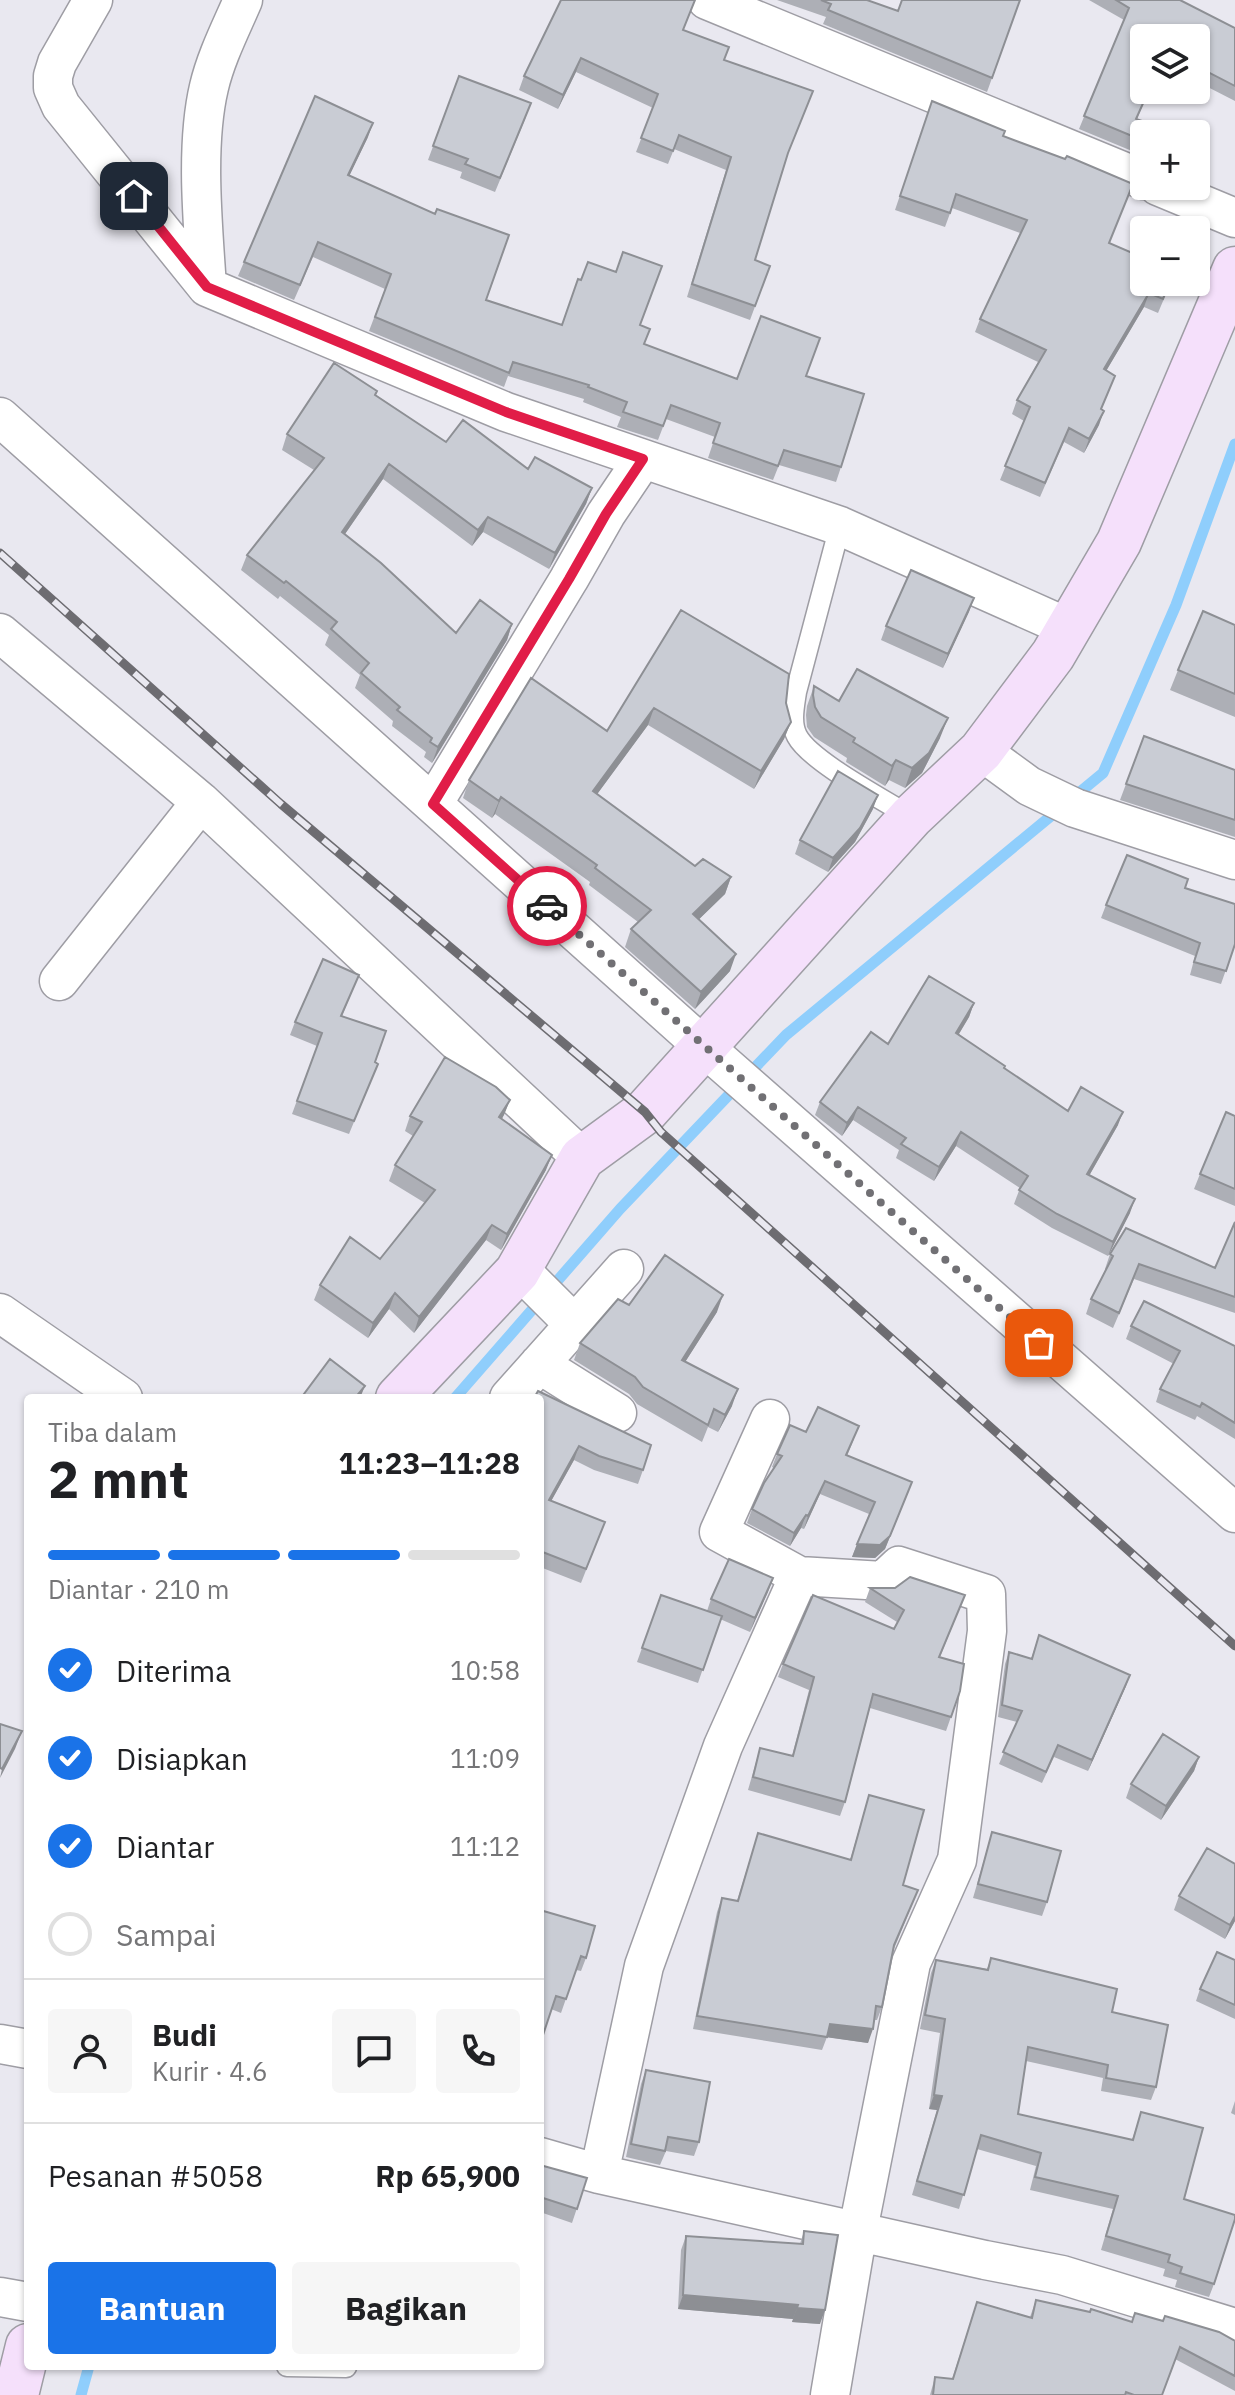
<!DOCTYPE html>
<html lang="id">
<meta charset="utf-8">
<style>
:root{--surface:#fff;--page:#f6f6f6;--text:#202124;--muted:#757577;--line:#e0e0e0;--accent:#1a73e8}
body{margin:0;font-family:"IBM Plex Sans",sans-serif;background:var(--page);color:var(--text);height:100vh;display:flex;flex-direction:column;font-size:30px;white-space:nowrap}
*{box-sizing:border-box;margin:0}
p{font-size:26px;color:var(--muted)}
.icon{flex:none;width:44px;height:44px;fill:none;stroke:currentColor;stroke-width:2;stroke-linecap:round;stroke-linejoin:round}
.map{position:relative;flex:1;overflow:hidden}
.drawer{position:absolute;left:24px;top:1394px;width:520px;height:976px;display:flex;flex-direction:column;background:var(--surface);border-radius:8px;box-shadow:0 2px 6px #0004}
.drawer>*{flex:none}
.tools{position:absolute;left:1130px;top:24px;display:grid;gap:16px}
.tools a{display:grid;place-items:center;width:80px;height:80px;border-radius:8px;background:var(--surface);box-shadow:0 2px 6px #0004;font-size:40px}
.pin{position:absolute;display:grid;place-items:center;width:68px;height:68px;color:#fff;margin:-34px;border-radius:16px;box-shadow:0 4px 12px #0006}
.courier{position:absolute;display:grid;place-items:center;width:80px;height:80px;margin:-40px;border:6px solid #e11d48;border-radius:50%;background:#fff;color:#222;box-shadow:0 2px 10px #0007}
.head em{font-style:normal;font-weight:700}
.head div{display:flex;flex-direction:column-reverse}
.head{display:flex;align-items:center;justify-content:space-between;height:136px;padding:0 24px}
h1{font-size:52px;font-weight:700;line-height:60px}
.bar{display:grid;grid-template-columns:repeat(4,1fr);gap:12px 8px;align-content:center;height:96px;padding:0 24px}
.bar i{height:10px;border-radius:6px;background:var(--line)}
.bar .on{background:var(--accent)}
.bar p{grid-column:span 4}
.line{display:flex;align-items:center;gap:20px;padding:0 24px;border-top:2px solid var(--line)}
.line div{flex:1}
.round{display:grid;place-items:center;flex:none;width:84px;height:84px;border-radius:8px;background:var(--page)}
ol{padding:0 24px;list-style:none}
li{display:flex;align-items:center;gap:24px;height:88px}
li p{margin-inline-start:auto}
li .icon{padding:8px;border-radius:50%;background:var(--accent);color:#fff;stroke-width:4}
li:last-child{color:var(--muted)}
li i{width:44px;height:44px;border:4px solid var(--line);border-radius:50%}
.primary-button{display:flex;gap:16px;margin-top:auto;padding:16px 24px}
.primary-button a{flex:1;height:92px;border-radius:8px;background:var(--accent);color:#fff;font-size:32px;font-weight:700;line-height:92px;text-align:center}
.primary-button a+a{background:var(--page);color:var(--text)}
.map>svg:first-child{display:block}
</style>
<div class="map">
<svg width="1235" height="2395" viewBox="0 0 1235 2395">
<rect width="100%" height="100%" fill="#e9e8f0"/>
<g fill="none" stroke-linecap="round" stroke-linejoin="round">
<path stroke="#8fcefc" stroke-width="11" d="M455 1398 620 1209 786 1035 1103 773 1176 605 1235 444
M81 2395 89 2366"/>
<defs>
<path id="lane" d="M840 526 796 692C794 706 790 723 797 736 810 761 884 800 911 817
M287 2366 346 2367"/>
<path id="street" d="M93 0 57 63 53 76V88L61 106 207 287 506 412 840 526 1069 628
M707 0 1144 180
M1158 186 1235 218
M207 287C203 226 195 146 209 87 216 57 231 28 243 0
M0 417 703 1046 1235 1513
M0 633 201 802 582 1158
M981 751 1029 786 1075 808 1235 860
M433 804 569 579 606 514 643 459
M59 981 201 802
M517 1272 524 1274 574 1324
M0 1313 123 1398
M539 1364 617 1413
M509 1398 624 1269
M770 1419 719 1532 799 1576 883 1581 899 1566 986 1594 987 1631 957 1860 911 1963 858 2230 830 2395
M0 2044 28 2049
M540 2157 599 2174 985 2260 1062 2275 1235 2328
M599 2174 644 1966 723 1746 799 1576
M0 2297 28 2302"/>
<path id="secondary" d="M398 1398 517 1272 582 1158 645 1112 911 817 981 751 1053 655 1119 542 1235 269
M16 2395 28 2346"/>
</defs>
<use href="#lane" stroke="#9e9da4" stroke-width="23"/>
<use href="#street" stroke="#9e9da4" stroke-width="41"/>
<use href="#secondary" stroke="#9e9da4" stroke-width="47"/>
<use href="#lane" stroke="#fff" stroke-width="20"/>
<use href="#street" stroke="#fff" stroke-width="38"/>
<use href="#secondary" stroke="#f5e0fb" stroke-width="44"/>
<defs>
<path id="rail" d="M0 553 281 804 645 1112 661 1132 1235 1646"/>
</defs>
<use href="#rail" stroke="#6d6c71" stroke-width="9"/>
<use href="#rail" stroke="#e9e8f0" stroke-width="6" stroke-dasharray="18" stroke-linecap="butt"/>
</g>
<path fill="#adafb6" d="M561 0 684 30 725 60 787 157 755 260 770 266 750 320 687 297 726 170 674 149 668 164 636 152 653 108 576 72 558 109 519 90 524 76Z
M777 0H867L898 11 1020 0 987 92 823 24 826 17Z
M1089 0H1180L1235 28V101L1196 81V38H1144L1149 90 1137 119 1144 134V156L1079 129 1124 20Z
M459 76 526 117 495 192 460 178 462 172 428 160Z
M932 101 1128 197 1109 243 1171 282 1158 313 1144 307 1106 371 1115 376 1101 410 1099 425 1084 453 1064 442 1040 497 1000 480 1024 421 1012 414 1017 400 1038 362 975 332 980 319 1020 233 952 208 945 227 895 210Z
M368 137 349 176 486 300 561 325H640L644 344 737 379 806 376 841 467 836 482 779 465 773 480 708 458 715 437 666 419 658 440 617 427 621 417 583 402 584 399 508 376 504 387 369 331 385 289 313 257 294 300 238 276 244 262Z
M377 391 376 395 446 442 528 469 592 488 586 504 549 569 483 532 472 546 383 479 345 534 456 633 512 624 507 640 432 763 424 757 426 752 392 726 393 721 355 688 360 675 325 645 329 635 280 596 278 599 241 570 247 555 314 470 282 450 287 434Z
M974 598 943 668 881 640 886 626Z
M681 610 786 703 791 722 784 739 754 789 648 725 597 794 695 866 731 877 725 894 699 919 730 971 695 1009 625 947 631 929 638 922 589 885 590 882 495 814 492 818 463 798 469 780 607 731Z
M1235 625V717L1170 690 1178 670Z
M814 686 839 701 940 738 922 773 905 788 889 780 885 786 846 762 847 758 814 737 807 727 806 715 807 706Z
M1144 736 1235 770V837L1120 800Z
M873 809 855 842 828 872 795 854 800 840Z
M1185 888 1235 944 1221 984 1190 975 1195 956 1101 918 1106 905Z
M359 975 342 1016 375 1062 373 1076 349 1134 292 1114 317 1046 290 1035 295 1022Z
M974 1003 969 1017 959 1034 1004 1069 1068 1111 1118 1125 1089 1176 1130 1213 1108 1256 1052 1228 1014 1204 1020 1188 956 1146 934 1181 896 1158 899 1150 853 1120 842 1136 815 1115 820 1102 888 1044Z
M510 1100 502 1119 546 1170 501 1250 486 1240 414 1333 389 1309 368 1338 314 1300 320 1285 380 1259 425 1203 389 1181 395 1165 413 1136 405 1131 410 1116Z
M1235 1116V1206L1194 1189 1200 1174Z
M1235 1222V1313L1134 1279 1113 1328 1086 1314 1091 1299 1106 1269H1105L1110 1254 1215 1268Z
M629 1305 717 1312 685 1362 732 1406 718 1432 708 1427 702 1442 637 1404 629 1394 574 1360 580 1343Z
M1131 1326 1235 1346V1439L1197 1416 1195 1420 1156 1402 1160 1389 1174 1364 1126 1339Z
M540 1398 643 1470 638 1484 594 1470 574 1460 551 1501 605 1522 581 1583 540 1567Z
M806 1432 854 1439 847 1456 912 1482 885 1549 875 1558 852 1557 869 1514 820 1494 804 1529 801 1528 790 1546 747 1523 752 1509 774 1468 772 1467 777 1454Z
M773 1578 750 1632 720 1619 698 1683 637 1662 661 1595 707 1611 711 1599Z
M870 1588 965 1595 940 1657 960 1691 946 1731 870 1708 845 1802 840 1816 748 1790 760 1748 792 1756 809 1690 778 1677 783 1664 894 1629 897 1622 865 1602Z
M1039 1635 1126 1686 1088 1771 1054 1757 1042 1783 999 1764 1017 1722 998 1717 1005 1664 1009 1652 1031 1659Z
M1199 1757 1194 1771 1161 1820 1126 1798 1131 1784Z
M869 1795 903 1885 918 1890 894 1949 882 2007 877 2020H874L868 2043 827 2037 822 2050 693 2029 717 1912 722 1898 737 1901 758 1833 850 1860Z
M992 1832 1047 1902 1042 1916 973 1898Z
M1235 1864V1921L1225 1939 1174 1910 1179 1896Z
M540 1910 586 1958 581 1971 576 1970 561 2013 551 2009Z
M991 1958 1112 2012 1156 2087 1151 2100 1101 2091 1103 2078 1026 2061 1018 2114 1132 2140 1141 2112 1184 2199 1214 2284 1209 2297 1175 2287 1177 2280 1163 2276 1165 2269 1101 2250 1113 2209 1030 2190 1036 2166 977 2149 959 2209 912 2195 937 2110 929 2109 940 2033 920 2029 931 1973 936 1960 987 1969Z
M1235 1960V2019L1196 2001 1200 1989Z
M646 2070 699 2142 694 2156 666 2151 660 2165 626 2157 641 2084Z
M1235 2101V2115L1231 2113Z
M540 2165 587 2178 572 2223 540 2212Z
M804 2231 820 2324 792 2322 793 2319 678 2309 681 2250 686 2236 800 2244Z
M1036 2300 1132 2322 1235 2341V2391L1175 2359 1162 2395H930L935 2377 952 2379 977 2302 1030 2317Z"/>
<path fill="#8d8f94" d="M581 58 576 72 558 109 563 95Z
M373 123 368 137 343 189 348 175Z
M1149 293 1144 307 1099 383 1104 369Z
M1104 411 1099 425 1084 453 1089 439Z
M389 464 383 479 336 547 342 532Z
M592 488 586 504 549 569 555 553Z
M488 517 483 532 472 546 478 530Z
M974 598 969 612 943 668 948 654Z
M512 624 507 640 432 763 438 747Z
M654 708 648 725 587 808 593 791Z
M948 718 940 738 922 773 905 788 912 768Z
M791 722 784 739 754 789 761 771Z
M896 760 889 780 885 786 892 766Z
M878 795 873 809 855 842 828 872 833 858Z
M501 797 495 814 492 818 499 801Z
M731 877 725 894 687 931 693 914Z
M736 954 730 971 695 1009 701 992Z
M974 1003 969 1017 951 1047 956 1033Z
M510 1100 504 1115 493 1133 499 1117Z
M858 1107 853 1120 842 1136 847 1123Z
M1123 1112 1118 1125 1082 1188 1087 1174Z
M961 1132 956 1146 934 1181 939 1167Z
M552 1155 546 1170 501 1250 507 1234Z
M1135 1199 1130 1213 1108 1256 1113 1242Z
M492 1225 486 1240 414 1333 419 1317Z
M395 1293 389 1309 368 1338 373 1323Z
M723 1295 717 1312 675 1378 682 1360Z
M365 1386 360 1398H355Z
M738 1389 732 1406 718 1432 725 1415Z
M579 1446 574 1460 544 1514 549 1500Z
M825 1481 820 1494 804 1529 808 1516Z
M907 1495 885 1549 875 1558 852 1557 857 1544Z
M806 1515 801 1528 790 1546 794 1533Z
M773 1578 768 1592 750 1632 755 1618Z
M1130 1675 1126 1686 1088 1771 1092 1760Z
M22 1731 15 1749 0 1778 2 1769Z
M1199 1757 1194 1771 1161 1820 1166 1806Z
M1235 1916V1921L1225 1939 1230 1925Z
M830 2024 873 2029 868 2043 825 2037Z
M934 2095 942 2096 937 2110 929 2109Z
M683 2295 798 2305 793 2319 678 2309Z
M797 2308 825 2310 820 2324 792 2322Z"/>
<path fill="#c9ccd4" stroke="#8d8f94" stroke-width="2" d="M561 0H695L683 30 729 47 724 60 813 91 788 153 755 260 770 266 755 306 692 284 731 157 679 135 673 151 641 138 658 94 581 58 563 95 524 76Z
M821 0H867L898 11 902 0H1020L992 78 828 10 831 4Z
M1116 0H1180L1235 28V86L1196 66V38H1144V90H1149L1136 119 1180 134H1144V141L1084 116 1129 8Z
M459 76 531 103 500 178 465 164 468 159 433 146Z
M315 96 373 123 348 175 435 214 437 209 509 235 486 300 562 325 578 279 581 280 588 262 616 272 623 252 662 266 640 325 650 329 644 344 737 379 761 316 820 338 806 376 864 394 841 467 784 450 778 466 713 443 720 423 671 405 663 426 623 412 627 402 588 387 589 385 513 362 509 373 375 317 391 274 318 242 300 285 244 262Z
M932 101 1005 131 1003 136 1065 159 1067 156 1133 184 1109 243 1144 258V282H1170L1163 299 1149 293 1104 369 1115 376 1101 409 1104 411 1089 439 1069 428 1045 483 1005 466 1030 407 1017 400 1046 350 980 319 1027 220 956 194 950 213 900 196Z
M334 363 377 391 375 395 446 442 463 420 528 469 535 457 592 488 555 553 488 517 478 530 389 464 342 532 381 563 456 633 480 600 512 624 438 747 430 742 432 738 397 710 400 707 361 673 369 663 331 629 337 622 286 581 284 583 247 555 324 458 287 434Z
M911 570 974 598 948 654 886 626Z
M681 610 789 674 786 703 791 722 761 771 654 708 593 791 695 866 703 859 731 877 693 914 736 954 701 992 631 929 651 910 595 868 597 865 501 797 499 801 469 780 531 678 607 731Z
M1203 611 1235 625V694L1178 670Z
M857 669 948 718 929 753 912 768 896 760 892 766 853 742 855 738 821 717 815 707 813 695 814 686 839 701Z
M1144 736 1235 770V820L1126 784Z
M838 771 878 795 860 828 833 858 800 840Z
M1127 855 1188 879 1185 888 1235 904V944L1226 971 1194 962 1200 943 1106 905Z
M323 959 359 975 341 1016 386 1031 375 1062 378 1064 354 1121 297 1101 322 1033 295 1022Z
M929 976 974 1003 956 1033 1005 1066 1004 1068 1068 1111 1081 1087 1123 1112 1087 1174 1135 1199 1113 1242 1057 1214 1019 1190 1028 1176 961 1132 939 1167 901 1144 906 1138 858 1107 847 1123 820 1102 871 1032 888 1044Z
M445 1057 496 1087 510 1100 499 1117 552 1155 507 1234 492 1225 419 1317 395 1293 373 1323 320 1285 350 1237 380 1259 435 1190 395 1165 422 1122 410 1116Z
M1226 1112 1235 1116V1189L1200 1174Z
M1235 1222V1297L1139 1264 1119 1313 1091 1299 1113 1256 1110 1254 1126 1228 1215 1268Z
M665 1255 723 1295 682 1360 738 1389 725 1415 714 1409 708 1425 643 1387 635 1377 580 1343 618 1299 629 1305Z
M1144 1301 1235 1346V1423L1202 1403 1200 1407 1160 1389 1180 1351 1131 1326Z
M330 1359 365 1386 355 1398H301Z
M538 1391 651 1445 643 1470 599 1456 579 1446 549 1500 605 1522 586 1569 540 1551V1431L541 1428H540V1398H534Z
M818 1407 859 1426 846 1455 912 1482 890 1536 880 1545 857 1544 875 1502 825 1481 808 1516 806 1515 794 1533 752 1509 764 1483 782 1456 777 1454 790 1425 806 1432Z
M729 1559 773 1578 755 1618 711 1599Z
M910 1577 965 1595 939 1657 964 1664 960 1691 951 1717 873 1694 845 1802 753 1777 760 1748 793 1756 814 1677 783 1664 813 1595 894 1629 904 1610 870 1588H895Z
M661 1595 722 1616 703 1670 642 1648Z
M1039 1635 1130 1675 1092 1760 1058 1745 1046 1772 1003 1752 1022 1711 1002 1705 1009 1652 1032 1659Z
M0 1724 22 1731 2 1769 0 1768Z
M1163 1734 1199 1757 1166 1806 1131 1784Z
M869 1795 924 1810 903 1885 918 1890 894 1945 882 2007 876 2006 873 2029 830 2024 827 2037 697 2016 722 1898 738 1901 758 1833 851 1860Z
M992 1832 1061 1851 1047 1902 978 1884Z
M1207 1848 1235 1864V1916L1230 1925 1179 1896Z
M540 1910 595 1926 586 1958 581 1956 566 1999 556 1996 540 2044Z
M1217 1952 1235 1960V2005L1200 1989Z
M991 1958 1117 1989 1112 2012 1168 2025 1156 2087 1106 2078 1108 2065 1028 2047 1018 2114 1133 2140 1141 2112 1203 2128 1184 2199 1235 2215V2219L1214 2284 1180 2273 1182 2267 1168 2262 1170 2255 1106 2236 1118 2196 1035 2177 1041 2153 981 2135 964 2195 917 2181 942 2096 934 2095 945 2019 925 2015 936 1960 988 1970Z
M646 2070 710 2082 699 2142 668 2137 665 2151 631 2144Z
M540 2165 587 2178 577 2209 540 2197Z
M804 2231 838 2235 825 2310 797 2308 798 2305 683 2295 686 2236 803 2244Z
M1036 2300 1090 2312 1091 2309 1132 2322 1135 2313 1163 2321 1165 2316 1219 2332 1235 2341V2376L1180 2347 1162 2395H1134L1126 2392 1125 2395H933L935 2377 953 2379 977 2302 1032 2318Z"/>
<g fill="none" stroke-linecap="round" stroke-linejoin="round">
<path stroke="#717074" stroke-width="8" stroke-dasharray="0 14.4" d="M547 906 1039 1343"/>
<path stroke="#e11d48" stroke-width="10" d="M134 196 207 287 506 412 643 459 606 514 569 579 433 804 547 906"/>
</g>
</svg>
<div class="tools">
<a><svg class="icon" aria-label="layers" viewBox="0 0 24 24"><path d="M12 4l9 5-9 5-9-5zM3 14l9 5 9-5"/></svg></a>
<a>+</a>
<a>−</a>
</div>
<div class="pin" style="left:1039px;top:1343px;background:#ea580c"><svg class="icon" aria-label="bag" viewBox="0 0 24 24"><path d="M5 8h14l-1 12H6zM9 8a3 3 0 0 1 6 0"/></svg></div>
<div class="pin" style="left:134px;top:196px;background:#1f2937"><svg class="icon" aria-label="home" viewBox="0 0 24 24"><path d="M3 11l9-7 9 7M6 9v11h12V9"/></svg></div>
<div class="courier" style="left:547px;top:906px"><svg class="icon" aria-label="car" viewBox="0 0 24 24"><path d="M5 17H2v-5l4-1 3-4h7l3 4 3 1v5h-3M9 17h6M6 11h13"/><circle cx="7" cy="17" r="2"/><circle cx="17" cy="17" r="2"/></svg></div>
<section class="drawer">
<div class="head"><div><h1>2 mnt</h1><p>Tiba dalam</p></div><em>11:23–11:28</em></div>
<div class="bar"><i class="on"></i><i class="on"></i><i class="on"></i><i></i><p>Diantar · 210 m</p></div>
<ol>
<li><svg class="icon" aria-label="check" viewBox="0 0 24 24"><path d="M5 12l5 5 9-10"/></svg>Diterima<p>10:58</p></li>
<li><svg class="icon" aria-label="check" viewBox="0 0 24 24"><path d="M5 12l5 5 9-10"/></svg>Disiapkan<p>11:09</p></li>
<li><svg class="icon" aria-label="check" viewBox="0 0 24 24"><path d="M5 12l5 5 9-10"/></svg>Diantar<p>11:12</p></li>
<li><i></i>Sampai</li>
</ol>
<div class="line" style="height:144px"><a class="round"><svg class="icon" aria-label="person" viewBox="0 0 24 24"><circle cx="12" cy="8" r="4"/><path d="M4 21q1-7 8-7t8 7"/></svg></a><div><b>Budi</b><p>Kurir · 4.6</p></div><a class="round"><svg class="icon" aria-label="chat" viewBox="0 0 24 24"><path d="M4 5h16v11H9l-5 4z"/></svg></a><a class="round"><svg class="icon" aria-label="phone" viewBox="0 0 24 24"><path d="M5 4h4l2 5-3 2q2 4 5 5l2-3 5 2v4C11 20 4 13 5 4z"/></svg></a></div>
<div class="line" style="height:104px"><div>Pesanan #5058</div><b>Rp 65,900</b></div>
<div class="primary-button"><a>Bantuan</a><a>Bagikan</a></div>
</section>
</div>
